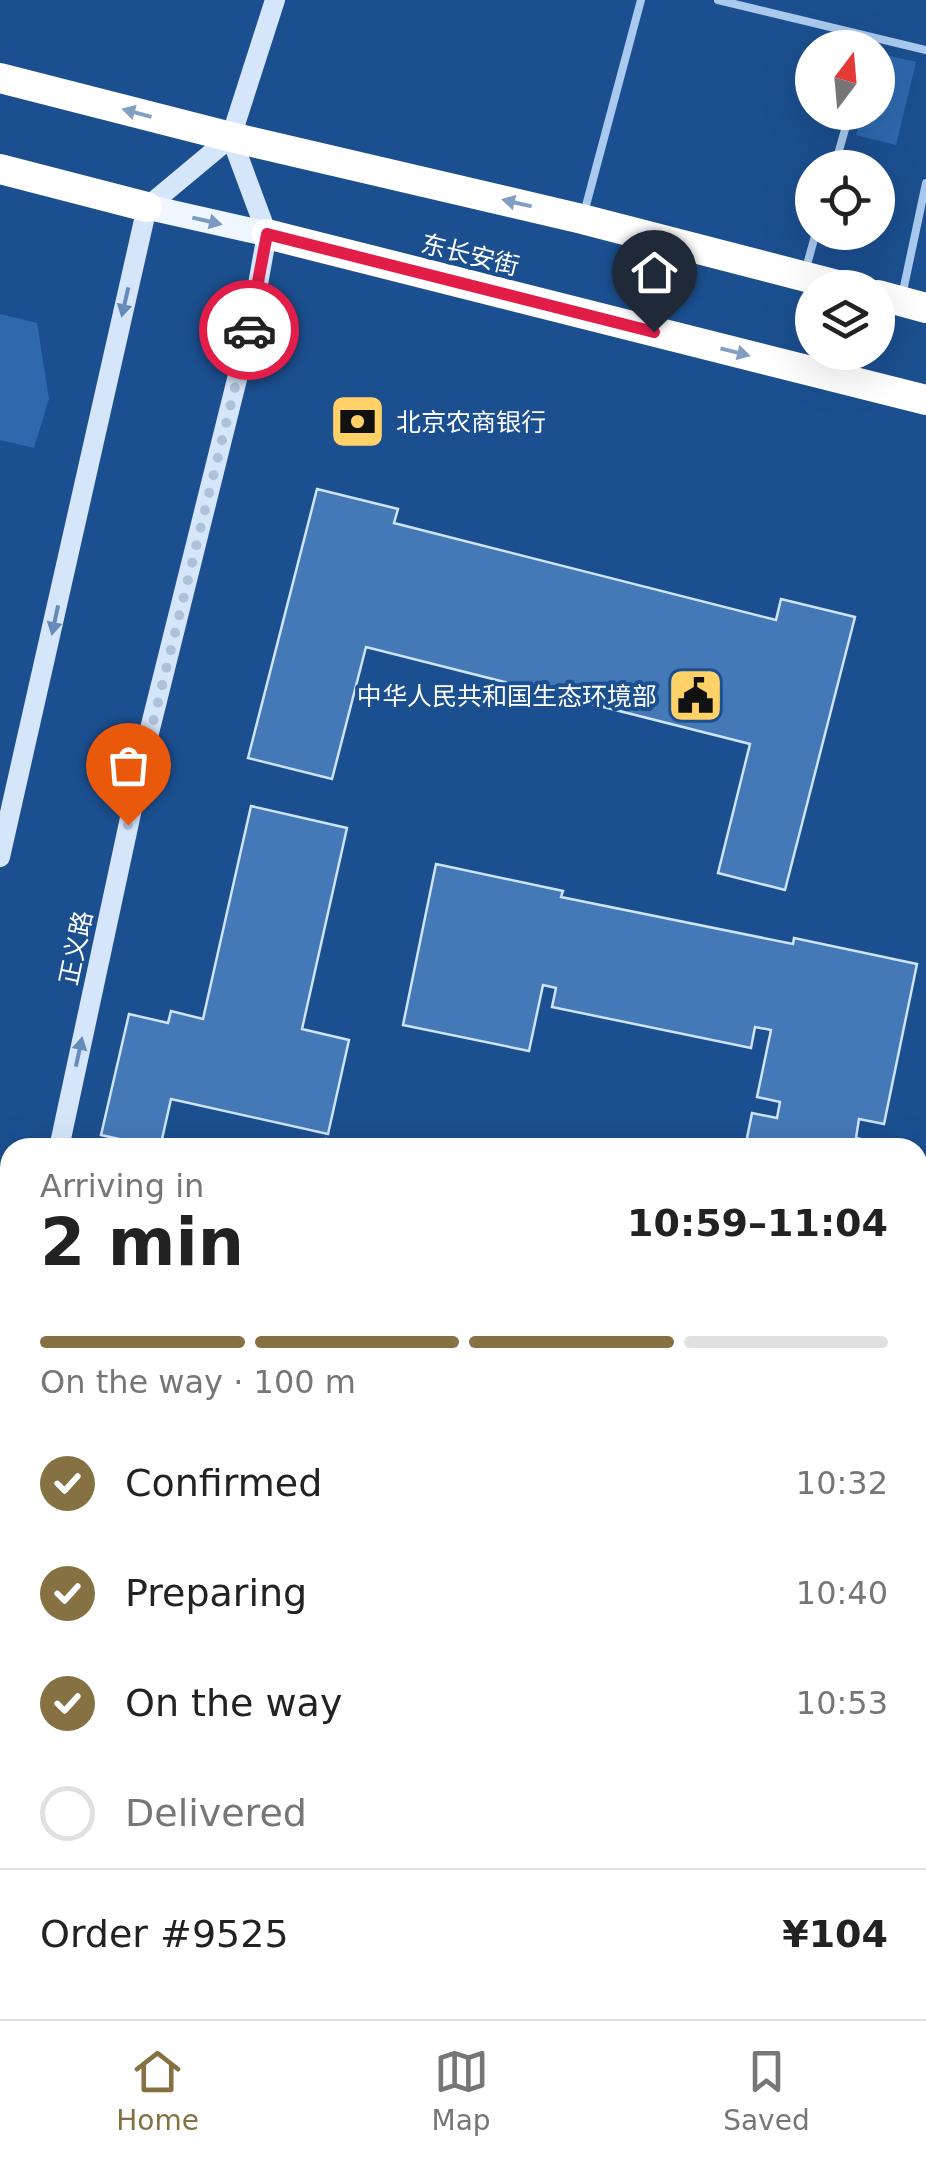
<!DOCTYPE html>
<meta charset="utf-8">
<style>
:root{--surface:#fff;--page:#f6f6f6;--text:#222;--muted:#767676;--line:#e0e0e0;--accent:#857141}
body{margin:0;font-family:"DejaVu Sans","Noto Sans SC",sans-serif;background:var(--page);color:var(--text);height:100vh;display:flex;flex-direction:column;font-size:38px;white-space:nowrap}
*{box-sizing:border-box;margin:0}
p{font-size:32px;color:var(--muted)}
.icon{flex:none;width:55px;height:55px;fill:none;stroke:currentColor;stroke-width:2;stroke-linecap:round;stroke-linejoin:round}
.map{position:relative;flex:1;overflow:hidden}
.sheet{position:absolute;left:0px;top:1138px;width:928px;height:882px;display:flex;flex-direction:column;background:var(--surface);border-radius:30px 30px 0 0;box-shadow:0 10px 40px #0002}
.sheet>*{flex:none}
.needle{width:65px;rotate:16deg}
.fabs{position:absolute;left:795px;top:30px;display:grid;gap:20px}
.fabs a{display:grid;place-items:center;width:100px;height:100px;border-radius:50%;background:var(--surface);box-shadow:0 10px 40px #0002;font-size:50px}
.pin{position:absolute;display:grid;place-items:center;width:85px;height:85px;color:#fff;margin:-102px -42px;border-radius:50% 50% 50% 0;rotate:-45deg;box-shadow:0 0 10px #0007}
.pin .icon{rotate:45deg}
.courier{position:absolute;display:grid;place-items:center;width:100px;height:100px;margin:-50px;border:8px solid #e11d48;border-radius:50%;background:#fff;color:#222;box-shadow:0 2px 12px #0007}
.headline em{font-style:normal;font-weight:700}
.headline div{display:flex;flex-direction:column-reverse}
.headline{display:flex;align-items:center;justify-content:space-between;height:170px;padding:0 40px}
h1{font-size:65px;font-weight:700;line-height:75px}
.bar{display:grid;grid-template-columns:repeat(4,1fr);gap:15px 10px;align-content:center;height:120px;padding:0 40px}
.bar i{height:12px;border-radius:8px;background:var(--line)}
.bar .selected{background:var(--accent)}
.bar p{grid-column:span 4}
.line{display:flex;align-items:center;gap:25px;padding:0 40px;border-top:2px solid var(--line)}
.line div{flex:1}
ol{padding:0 40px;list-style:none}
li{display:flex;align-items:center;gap:30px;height:110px}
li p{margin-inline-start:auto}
li .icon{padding:10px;border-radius:50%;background:var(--accent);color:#fff;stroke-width:4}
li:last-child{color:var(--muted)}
li i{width:55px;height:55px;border:5px solid var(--line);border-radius:50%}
.menu{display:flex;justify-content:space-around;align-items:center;height:140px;border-top:2px solid var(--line);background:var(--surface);font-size:28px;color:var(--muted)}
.menu a{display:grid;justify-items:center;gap:5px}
.menu .selected{color:var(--accent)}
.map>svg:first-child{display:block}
</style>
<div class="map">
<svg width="926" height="2019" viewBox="0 0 926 2019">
<rect width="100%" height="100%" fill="#1b4f8f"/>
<path fill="#2e69ad" d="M878 53 916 62 896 145 856 135 862 113 878 112Z
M0 314 37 323 49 399 34 448 0 440Z"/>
<path fill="#4478b7" stroke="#cfe3fa" stroke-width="2.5" d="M317 489 398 509 394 523 776 620 781 599 855 617 785 890 718 873 750 744 366 647 332 779 248 758Z
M251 806 347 828 302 1029 349 1040 328 1134 171 1099 160 1148 101 1135 129 1014 168 1023 171 1011 203 1019Z
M436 864 563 891 561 897 793 944 794 938 917 964 884 1124 859 1119 856 1138 878 1143 877 1148H745L752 1113 777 1118 780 1102 757 1097 771 1030 755 1027 751 1048 552 1007 556 988 543 985 529 1051 403 1025Z
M326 1139 377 1148H325Z
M926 1485V1835L918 1875V1523Z
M468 2010H694L692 2019H510Z"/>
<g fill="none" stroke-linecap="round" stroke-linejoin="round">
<path stroke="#a9c9ee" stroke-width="8" d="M718 0 926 50
M834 168 850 112
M584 213 641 0
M805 272 816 232
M902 296 926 183
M918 1201 926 1161
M0 2008 46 2019
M741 2019 743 2010"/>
<path stroke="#d6e6fa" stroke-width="20" d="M231 137 275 0
M0 857 147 207 231 137
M59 1148 144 753 251 323 267 234 231 137
M0 1420 10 1374"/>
<path stroke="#f0f6ff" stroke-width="25" d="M147 207 267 234"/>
<path stroke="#fff" stroke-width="30" d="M0 78 231 137 582 219 849 288
M0 169 147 207
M267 234 926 400
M878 295 926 308"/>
</g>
<defs><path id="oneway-solid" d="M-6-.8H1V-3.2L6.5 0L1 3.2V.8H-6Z" transform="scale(2.5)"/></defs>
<g fill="#829ec1">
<use href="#oneway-solid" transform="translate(137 113) rotate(-165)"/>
<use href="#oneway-solid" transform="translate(517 203) rotate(-167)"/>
<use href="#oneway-solid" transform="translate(735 352) rotate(14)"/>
</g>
<use fill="#7b9ac1" href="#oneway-solid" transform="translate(207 221) rotate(13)"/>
<g fill="#668bba">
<use href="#oneway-solid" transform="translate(125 302) rotate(103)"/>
<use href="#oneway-solid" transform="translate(55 620) rotate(102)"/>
<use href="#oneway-solid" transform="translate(79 1052) rotate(-78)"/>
</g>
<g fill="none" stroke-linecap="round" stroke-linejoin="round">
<path stroke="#afc1d8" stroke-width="10" stroke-dasharray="0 18" d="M128 825 249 330"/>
<path stroke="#e11d48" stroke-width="12" d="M249 330 267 234 654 332"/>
</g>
<defs>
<symbol id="bank-square" viewBox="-11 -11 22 22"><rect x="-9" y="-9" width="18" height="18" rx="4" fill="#ffd166" stroke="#1b4f8f"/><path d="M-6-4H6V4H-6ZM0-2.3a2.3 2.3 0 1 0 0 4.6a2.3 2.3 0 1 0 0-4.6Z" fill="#111"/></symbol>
<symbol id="civic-square" viewBox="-11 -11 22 22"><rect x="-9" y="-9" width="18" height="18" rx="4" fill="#ffd166" stroke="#1b4f8f"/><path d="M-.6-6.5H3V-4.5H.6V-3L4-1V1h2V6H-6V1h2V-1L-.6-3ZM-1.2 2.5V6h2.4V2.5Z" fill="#111"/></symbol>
</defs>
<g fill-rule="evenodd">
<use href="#bank-square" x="326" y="390" width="63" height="63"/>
<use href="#civic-square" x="664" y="664" width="63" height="63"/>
</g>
<g text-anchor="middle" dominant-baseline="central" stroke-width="8" stroke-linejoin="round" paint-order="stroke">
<g font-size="25" fill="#fff" stroke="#1b4f8f">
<text transform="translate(470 255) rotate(14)">东长安街</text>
<text transform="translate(76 948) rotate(-78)">正义路</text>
</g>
<g font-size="25" fill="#fff" stroke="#1b4f8f" text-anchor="start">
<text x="396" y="422">北京农商银行</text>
<text x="657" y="696" text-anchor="end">中华人民共和国生态环境部</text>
</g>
</g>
</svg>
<div class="fabs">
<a><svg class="needle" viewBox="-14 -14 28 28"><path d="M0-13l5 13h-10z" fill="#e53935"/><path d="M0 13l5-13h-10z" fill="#767676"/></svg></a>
<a><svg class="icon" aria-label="locate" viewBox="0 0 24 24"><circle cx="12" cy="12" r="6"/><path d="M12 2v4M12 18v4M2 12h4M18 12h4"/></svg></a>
<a><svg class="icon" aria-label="layers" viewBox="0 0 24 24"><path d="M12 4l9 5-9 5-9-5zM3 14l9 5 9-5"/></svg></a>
</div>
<div class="pin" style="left:128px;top:825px;background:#ea580c"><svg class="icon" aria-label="bag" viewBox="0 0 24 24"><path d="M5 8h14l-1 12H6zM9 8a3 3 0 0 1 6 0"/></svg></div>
<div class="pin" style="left:654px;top:332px;background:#1f2937"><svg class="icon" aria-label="home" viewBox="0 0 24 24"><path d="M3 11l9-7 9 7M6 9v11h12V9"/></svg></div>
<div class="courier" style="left:249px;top:330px"><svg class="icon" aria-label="car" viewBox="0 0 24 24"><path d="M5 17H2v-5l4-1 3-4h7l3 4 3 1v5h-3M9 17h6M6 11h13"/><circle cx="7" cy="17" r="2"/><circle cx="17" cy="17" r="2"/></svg></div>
<section class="sheet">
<div class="headline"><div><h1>2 min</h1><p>Arriving in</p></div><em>10:59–11:04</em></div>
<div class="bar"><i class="selected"></i><i class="selected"></i><i class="selected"></i><i></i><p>On the way · 100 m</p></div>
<ol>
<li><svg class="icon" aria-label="check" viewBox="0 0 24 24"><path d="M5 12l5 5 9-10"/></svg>Confirmed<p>10:32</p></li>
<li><svg class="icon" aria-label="check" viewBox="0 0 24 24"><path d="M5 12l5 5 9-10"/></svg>Preparing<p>10:40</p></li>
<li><svg class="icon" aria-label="check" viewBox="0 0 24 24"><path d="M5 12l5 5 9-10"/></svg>On the way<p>10:53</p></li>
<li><i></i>Delivered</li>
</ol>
<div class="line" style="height:130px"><div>Order #9525</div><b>¥104</b></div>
</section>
</div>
<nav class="menu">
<a class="selected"><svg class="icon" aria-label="home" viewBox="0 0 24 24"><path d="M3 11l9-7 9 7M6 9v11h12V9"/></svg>Home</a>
<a><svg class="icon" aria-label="map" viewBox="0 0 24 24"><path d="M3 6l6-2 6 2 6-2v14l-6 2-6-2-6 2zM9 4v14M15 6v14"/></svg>Map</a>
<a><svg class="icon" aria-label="saved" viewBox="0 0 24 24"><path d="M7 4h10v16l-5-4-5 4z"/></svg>Saved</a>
</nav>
